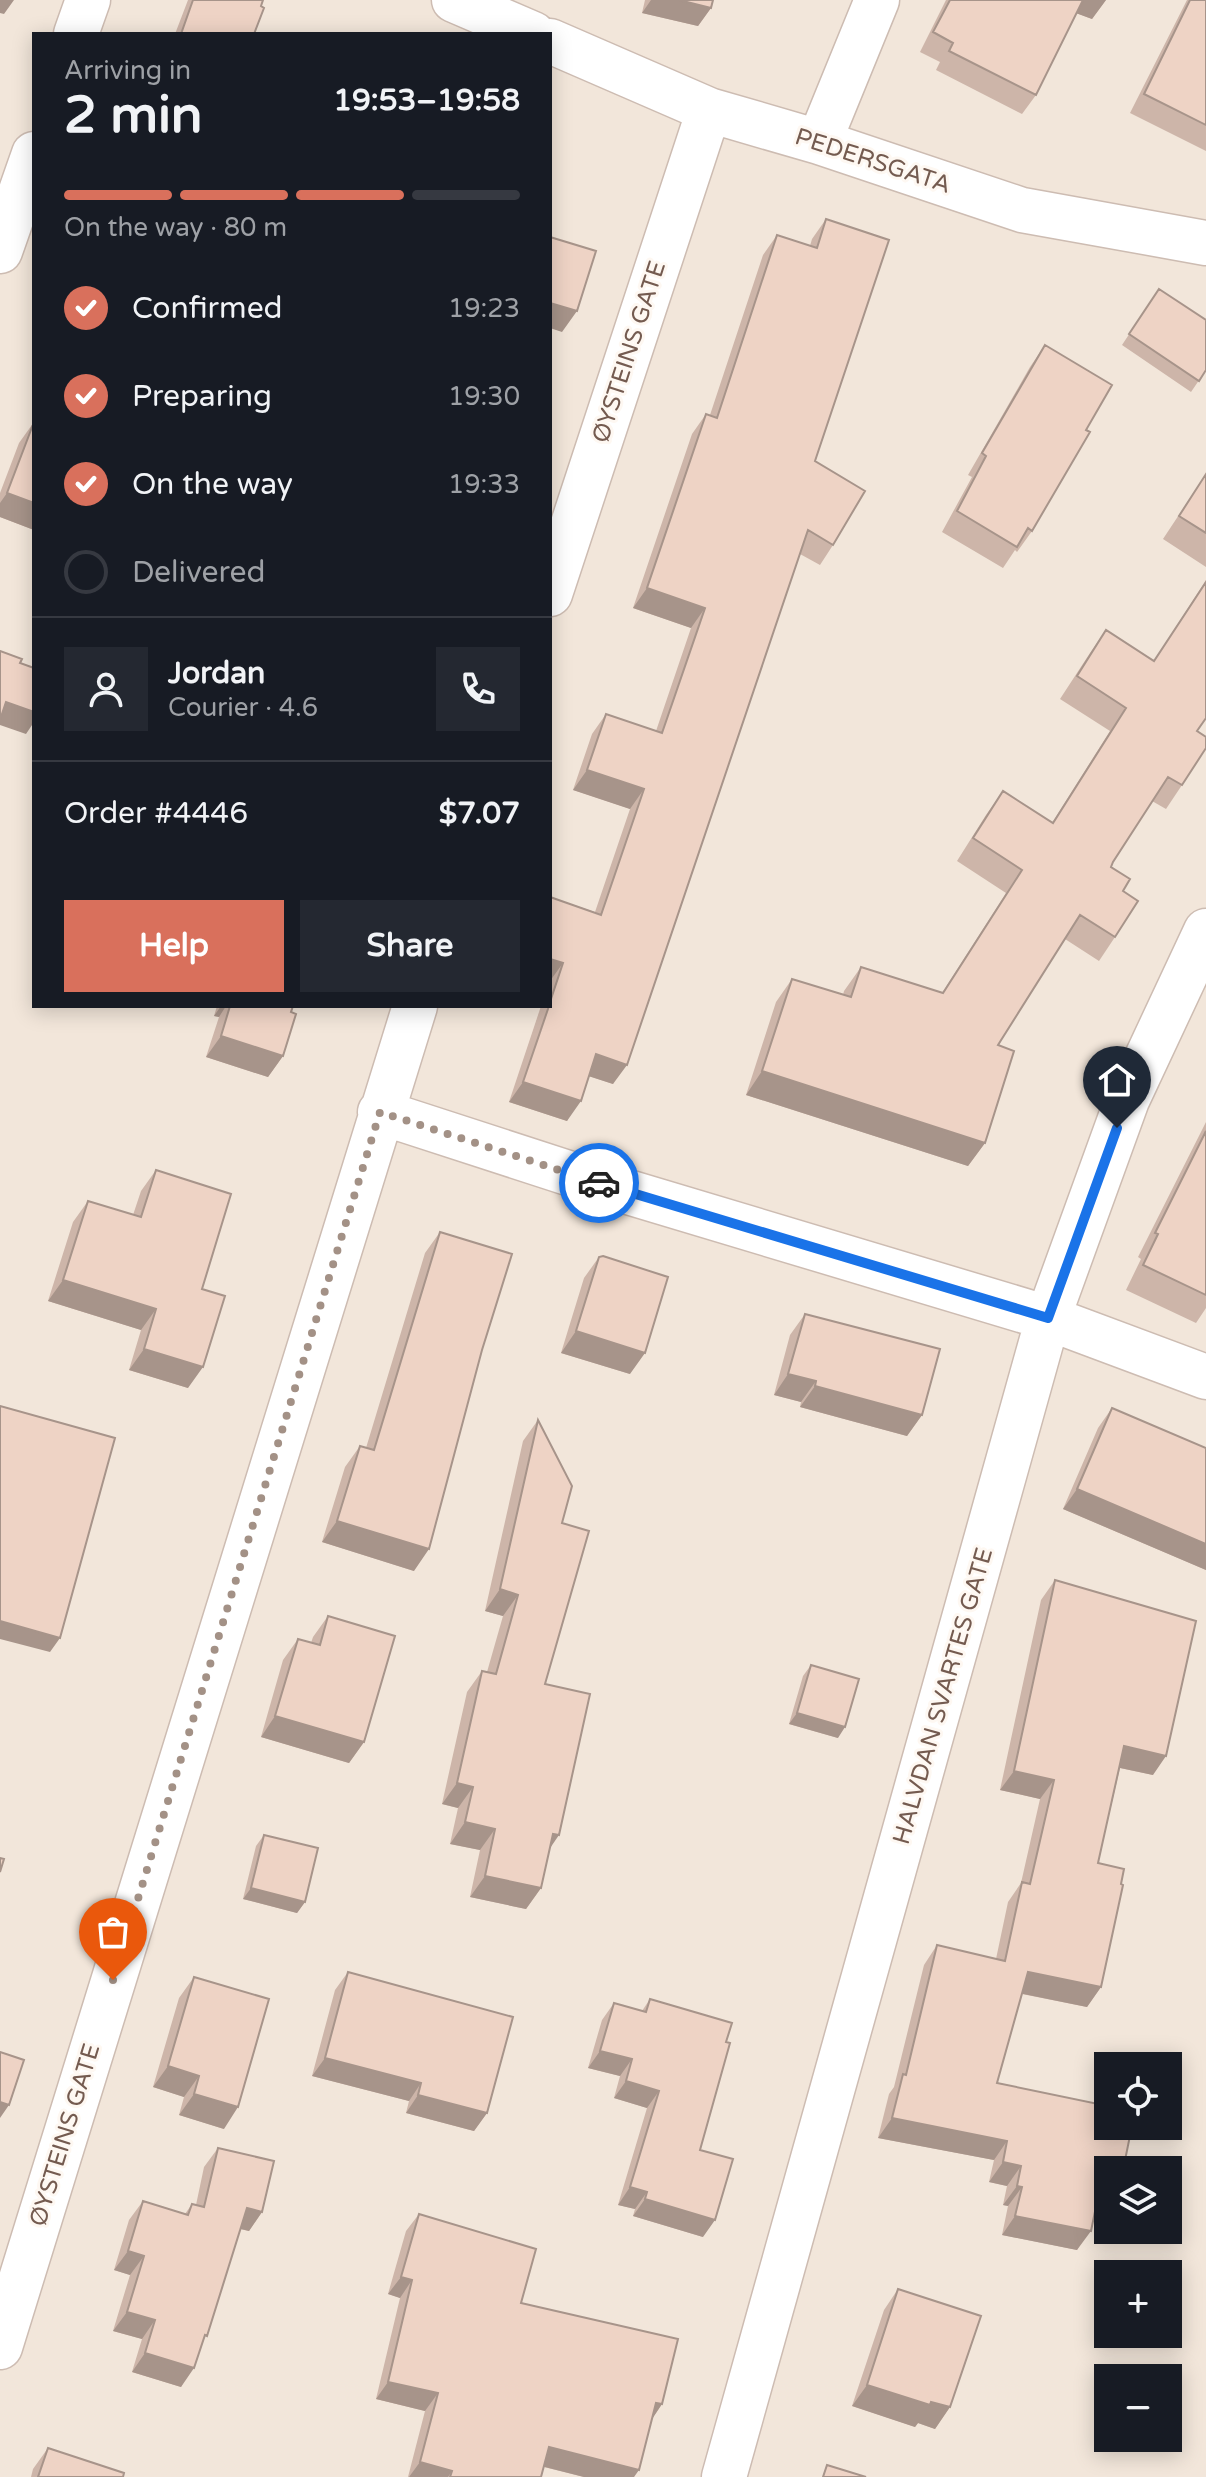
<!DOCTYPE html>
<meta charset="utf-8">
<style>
:root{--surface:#171b24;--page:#242831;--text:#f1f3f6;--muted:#9ea1a6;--line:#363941;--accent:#d9705c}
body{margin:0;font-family:"Varela Round",sans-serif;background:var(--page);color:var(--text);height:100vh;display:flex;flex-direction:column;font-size:30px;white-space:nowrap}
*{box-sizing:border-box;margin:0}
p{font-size:26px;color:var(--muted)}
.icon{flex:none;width:44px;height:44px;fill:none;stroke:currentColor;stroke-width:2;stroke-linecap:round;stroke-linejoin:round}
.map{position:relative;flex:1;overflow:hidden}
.sheet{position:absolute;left:32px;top:32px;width:520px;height:976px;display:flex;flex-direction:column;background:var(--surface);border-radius:0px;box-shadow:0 4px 20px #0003}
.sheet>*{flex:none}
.fabs{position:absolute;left:1094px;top:2052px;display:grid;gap:16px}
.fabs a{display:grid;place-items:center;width:88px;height:88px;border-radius:0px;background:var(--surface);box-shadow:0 4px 20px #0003;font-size:40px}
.pin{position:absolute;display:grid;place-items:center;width:68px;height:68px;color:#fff;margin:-82px -34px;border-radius:50% 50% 50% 0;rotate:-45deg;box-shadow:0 0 8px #0007}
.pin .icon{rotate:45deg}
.courier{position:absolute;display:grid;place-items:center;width:80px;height:80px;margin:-40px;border:6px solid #1a73e8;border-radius:50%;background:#fff;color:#222;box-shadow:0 2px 10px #0007}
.headline em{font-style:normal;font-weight:800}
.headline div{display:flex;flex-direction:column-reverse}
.headline{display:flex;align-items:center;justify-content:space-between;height:136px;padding:0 32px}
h1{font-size:52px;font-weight:800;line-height:60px}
.bar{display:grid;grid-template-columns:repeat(4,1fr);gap:12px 8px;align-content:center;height:96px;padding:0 32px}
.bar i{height:10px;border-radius:6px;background:var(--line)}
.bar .active{background:var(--accent)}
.bar p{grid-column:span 4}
.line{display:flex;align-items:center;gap:20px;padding:0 32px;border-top:2px solid var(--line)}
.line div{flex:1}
.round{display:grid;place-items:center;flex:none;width:84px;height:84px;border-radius:0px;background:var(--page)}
ol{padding:0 32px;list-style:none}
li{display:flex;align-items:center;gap:24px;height:88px}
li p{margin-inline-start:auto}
li .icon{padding:8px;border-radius:50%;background:var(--accent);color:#fff;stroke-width:4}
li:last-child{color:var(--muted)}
li i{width:44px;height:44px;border:4px solid var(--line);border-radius:50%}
.cta{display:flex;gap:16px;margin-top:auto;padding:16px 32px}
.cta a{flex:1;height:92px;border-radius:0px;background:var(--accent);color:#fff;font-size:32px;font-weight:800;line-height:92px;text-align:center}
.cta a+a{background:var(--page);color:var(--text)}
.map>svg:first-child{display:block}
</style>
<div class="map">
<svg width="1206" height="2477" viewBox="0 0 1206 2477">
<rect width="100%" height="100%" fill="#fbf4eb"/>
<path fill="#f2e6da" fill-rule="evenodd" d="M0 0H1206V2477H0ZM34 34H550V1006H34ZM1108 2066H1168V2126H1108ZM1108 2170H1168V2230H1108ZM1108 2274H1168V2334H1108ZM1108 2378H1168V2438H1108Z"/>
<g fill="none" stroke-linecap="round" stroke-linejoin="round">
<defs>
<path id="minor" d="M454 0 533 34
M76 34 88 0
M550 41 709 110 819 142 1022 210 1206 243
M819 142 877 0
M0 251 34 154
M550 594 709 110
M380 1112 608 1186 1048 1318 1206 1377
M0 2347 415 1006
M724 2477 1048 1318 1127 1100 1206 931"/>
</defs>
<use href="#minor" stroke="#cdbcb2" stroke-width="47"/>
<use href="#minor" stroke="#fff" stroke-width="44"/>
</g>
<path fill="#cdb5a9" d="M188 0H263L254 34H175Z
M645 0H713L711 8 698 26 642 13Z
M946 0H1106L1092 19 1076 13 1036 95 1022 114 936 70 940 62 920 52Z
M1187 0H1206V151L1130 113Z
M826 219 815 461 833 545 820 565 800 554 613 1084 589 1076 567 1121 509 1102 541 1006H550V897L595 912 630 809 573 790 592 734 606 714 656 731 691 628 633 608 692 434 706 414 710 415 763 255 777 235 810 246 812 239Z
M1159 289 1206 370 1191 392 1122 345Z
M1045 345 1086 430 1032 531 1017 552 1015 550 1003 568 942 532 972 477 968 475 1030 367Z
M34 422V530L0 517V493L19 443Z
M1206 474V567L1163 539Z
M1206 580V718L1197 731 1182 785 1166 809 1152 801 1113 862 1111 867 1123 891 1115 937 1099 961 1065 939 998 1045 985 1143 968 1166 746 1095 776 1002 792 979 843 995 844 991 861 967 942 993 1006 893 957 861 986 815 1003 791 1052 823 1110 731 1060 699 1090 653 1106 630 1154 661Z
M217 1006H293L283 1056 268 1077 206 1057 219 1017 214 1016Z
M1206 1122V1308L1196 1323 1126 1290 1141 1259 1138 1257Z
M156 1170 202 1289 188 1388 129 1370 141 1330 48 1301 73 1222 88 1201 133 1215 141 1191Z
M440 1232 414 1571 322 1542 345 1467 360 1446 366 1448 425 1253Z
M599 1257 630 1374 561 1353 584 1278Z
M805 1314 922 1415 907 1436 800 1407 801 1402 774 1395 790 1335Z
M1112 1408 1206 1448V1570L1063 1509 1098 1428Z
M538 1420 562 1523 545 1684 550 1849 541 1888 526 1909 470 1897 480 1850 450 1844 458 1808 442 1804 467 1692 482 1671 487 1672 503 1616 485 1611 523 1441Z
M1055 1580 1153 1775 1120 1768 1098 1863 1101 1987 1087 2007 1022 1994 997 2083 1104 2216 1094 2214 1077 2250 1002 2235 1008 2206 1003 2205 1007 2186 989 2182 994 2160 878 2138 889 2094 894 2087 924 1965 937 1945 996 1959 1008 1902 1021 1883 1040 1799 1000 1790 1041 1600Z
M328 1616 364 1742 349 1763 261 1737 283 1660 298 1639 311 1643 313 1637Z
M811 1665 838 1738 789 1724 803 1676Z
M264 1835 305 1902 297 1913 243 1899 256 1846Z
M348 1972 487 2113 474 2131 406 2113 409 2101 312 2076 335 1990Z
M194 1977 224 2129 179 2115 184 2097 153 2087 179 1998Z
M650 1999 726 2042 700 2150 703 2237 633 2216 635 2209 618 2205 647 2108 614 2098 620 2076 588 2068 602 2020 614 2003 642 2011Z
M218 2148 262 2212 249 2231 240 2229 202 2344 181 2387 132 2372 142 2339 113 2331 130 2275 114 2270 129 2220 143 2201 185 2214 192 2204 196 2205 204 2167Z
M419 2214 521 2303 662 2404 652 2419 634 2477H584L544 2467 541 2477H408L425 2411 376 2399 400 2298 388 2294 406 2231Z
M898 2289 950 2407 935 2429 918 2423 915 2427 852 2406 884 2310Z
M48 2448 123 2477H31L33 2469Z"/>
<path fill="#a7948a" d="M0 0H14L4 14 0 13Z
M651 0H679L711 8 698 26 642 13Z
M1081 0H1106L1092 19 1073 12Z
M550 303 577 311 562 332 550 328Z
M7 493 34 503V530L0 517V503Z
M647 588 705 608 691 628 633 608Z
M6 702 34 712V722L26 734 0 725V711Z
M587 770 644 789 630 809 573 790Z
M550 959 563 963 550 981Z
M221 1006H226L219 1017 214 1016Z
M221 1036 283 1056 268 1077 206 1057Z
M596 1054 627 1065 613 1084 582 1074Z
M762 1071 985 1143 968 1166 746 1095Z
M523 1082 581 1101 567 1121 509 1102Z
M63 1280 156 1309 141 1330 48 1301Z
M576 1331 645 1353 630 1374 561 1353Z
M144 1349 203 1367 188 1388 129 1370Z
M788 1374 816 1381 801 1402 774 1395Z
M815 1386 922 1415 907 1436 800 1407Z
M1077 1489 1206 1544V1570L1063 1509Z
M337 1521 429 1549 414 1571 322 1542Z
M500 1589 518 1595 503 1616 485 1611Z
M0 1621 60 1638 50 1652 0 1639Z
M797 1713 845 1727 838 1738 789 1724Z
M275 1716 364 1742 349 1763 261 1737Z
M1124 1746 1166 1756 1153 1775 1111 1766Z
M1014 1771 1054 1780 1040 1799 1000 1790Z
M457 1783 473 1787 458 1808 442 1804Z
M465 1822 495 1829 480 1850 450 1844Z
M553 1834 559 1835 544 1857Z
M485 1876 541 1888 526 1909 470 1897Z
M251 1888 305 1902 297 1913 243 1899Z
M1028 1972 1101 1987 1087 2007 1014 1992Z
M600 2051 632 2059 620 2076 588 2068Z
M325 2058 421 2083 409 2101 312 2076Z
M168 2066 199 2076 184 2097 153 2087Z
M626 2081 659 2091 647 2108 614 2098Z
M194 2094 238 2107 224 2129 179 2115Z
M418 2095 487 2113 474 2131 406 2113Z
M0 2102 9 2105 0 2118Z
M892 2118 1007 2141 994 2160 878 2138Z
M1003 2162 1021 2166 1007 2186 989 2182Z
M1017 2186 1022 2187 1008 2206 1003 2205Z
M630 2187 647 2192 635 2209 618 2205Z
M1099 2192 1108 2194V2210L1104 2216 1085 2212Z
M645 2199 715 2220 703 2237 633 2216Z
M247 2208 262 2212 249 2231 233 2227Z
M1015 2216 1091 2231 1077 2250 1002 2235Z
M128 2251 144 2256 130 2275 114 2270Z
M401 2277 412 2280 400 2298 388 2294Z
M127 2312 155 2320 142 2339 113 2331Z
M145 2353 194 2368 181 2387 132 2372Z
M388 2382 438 2393 425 2411 376 2399Z
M867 2385 931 2402 950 2407 935 2429 918 2423 915 2427 852 2406Z
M656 2403 662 2404 650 2422Z
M549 2447 639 2470 634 2477H584L537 2465Z
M420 2462 452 2471 448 2477H409Z"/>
<path fill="#eed3c5" stroke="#a7948a" stroke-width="2" d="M193 0H263L261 6 264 8 254 34H181Z
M679 0H713L711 8Z
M950 0H1083L1036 95 949 51 953 43 933 32Z
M1190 0H1206V125L1144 94Z
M826 219 889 240 815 461 865 491 833 545 808 530 627 1065 596 1054 581 1101 523 1082 549 1006H550V1002L563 963 550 959V897L601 915 644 789 587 770 606 714 662 733 705 608 647 588 706 414 717 418 777 235 817 248Z
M550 237 596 251 577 311 550 303Z
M1159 289 1206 320V370L1199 381 1129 334Z
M1045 345 1112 385 1086 430 1090 432 1032 531 1028 528 1017 547 957 511 986 456 982 453Z
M34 422V503L7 493Z
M1206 474V533L1179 516Z
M1206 582V718L1197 731 1206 737V748L1182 785 1168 777 1113 862 1111 867 1130 879 1123 891 1138 901 1115 937 1080 915 998 1045 1014 1051 985 1143 762 1071 792 979 851 997 861 967 943 993 1022 870 973 838 1003 791 1053 823 1126 708 1077 676 1106 630 1154 661Z
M0 651 22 659 20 663 34 668V712L6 702 0 720Z
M230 1006H293L291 1012 296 1014 283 1056 221 1036Z
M1206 1131V1295L1143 1265 1158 1234 1155 1233Z
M156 1170 231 1194 202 1289 225 1296 203 1367 144 1349 156 1309 63 1280 88 1201 141 1217Z
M440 1232 512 1254 482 1350 429 1549 337 1521 360 1446 374 1450Z
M603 1256 668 1277 645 1353 576 1331 599 1257Z
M805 1314 940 1349 922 1415 815 1386 816 1381 788 1374Z
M0 1406 115 1438 60 1638 0 1621Z
M1112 1408 1206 1448V1544L1077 1489Z
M538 1420 572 1486 562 1523 589 1531 545 1684 590 1694 559 1835 553 1834 541 1888 485 1876 495 1829 465 1822 473 1787 457 1783 482 1671 496 1674 518 1595 500 1589Z
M1055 1580 1196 1621 1166 1756 1124 1746 1098 1863 1124 1869 1121 1884 1123 1885 1101 1987 1028 1972 997 2083 1108 2106V2126H1132L1123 2170H1108V2194L1099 2192 1091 2231 1015 2216 1022 2187 1017 2186 1021 2166 1003 2162 1007 2141 892 2118 903 2074 906 2075 937 1945 1005 1961 1022 1882 1030 1884 1054 1780 1014 1771Z
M328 1616 395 1636 364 1742 275 1716 298 1639 320 1645Z
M811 1665 859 1679 845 1727 797 1713Z
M264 1835 318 1848 305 1902 251 1888Z
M0 1858 4 1859 0 1872Z
M348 1972 513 2017 487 2113 418 2095 421 2083 325 2058Z
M194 1977 269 1999 238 2107 194 2094 199 2076 168 2066Z
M650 1999 732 2023 726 2042 730 2043 700 2150 733 2159 715 2220 645 2199 647 2192 630 2187 659 2091 626 2081 632 2059 600 2051 614 2003 646 2012Z
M0 2052 24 2060 9 2105 0 2102Z
M218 2148 274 2161 262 2212 247 2208 207 2336 205 2335 194 2368 145 2353 155 2320 127 2312 144 2256 128 2251 143 2201 188 2215 192 2204 204 2207Z
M419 2214 536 2249 521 2303 678 2339 662 2404 656 2403 639 2470 549 2447 541 2477H450L452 2471 420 2462 438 2393 388 2382 412 2280 401 2277Z
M898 2289 981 2316 950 2407 931 2402 930 2405 867 2385Z
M48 2448 124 2473 123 2477H38Z
M827 2465 866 2477H823Z"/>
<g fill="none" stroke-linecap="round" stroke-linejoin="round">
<path stroke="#a39186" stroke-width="8" stroke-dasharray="0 14.4" d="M113 1980 380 1112 599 1183"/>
<path stroke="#1a73e8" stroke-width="10" d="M599 1183 1048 1318 1117 1128"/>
</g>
<g text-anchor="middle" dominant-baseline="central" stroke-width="6" stroke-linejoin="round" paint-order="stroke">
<g font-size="24" fill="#745b50" stroke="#fef8f2">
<text transform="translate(873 161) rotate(18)">PEDERSGATA</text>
<text transform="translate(629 352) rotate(-72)">ØYSTEINS GATE</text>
<text transform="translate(943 1696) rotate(-74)">HALVDAN SVARTES GATE</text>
<text transform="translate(65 2135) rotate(-73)">ØYSTEINS GATE</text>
</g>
</g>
</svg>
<div class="fabs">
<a><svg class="icon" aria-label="locate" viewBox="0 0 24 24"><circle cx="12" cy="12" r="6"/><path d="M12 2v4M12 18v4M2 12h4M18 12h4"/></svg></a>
<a><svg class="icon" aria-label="layers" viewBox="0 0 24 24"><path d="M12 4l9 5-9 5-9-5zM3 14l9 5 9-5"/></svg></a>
<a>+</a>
<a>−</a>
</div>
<div class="pin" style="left:113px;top:1980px;background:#ea580c"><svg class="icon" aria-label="bag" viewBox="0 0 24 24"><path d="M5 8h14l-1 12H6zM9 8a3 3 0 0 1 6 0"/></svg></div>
<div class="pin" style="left:1117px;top:1128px;background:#1f2937"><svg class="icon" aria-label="home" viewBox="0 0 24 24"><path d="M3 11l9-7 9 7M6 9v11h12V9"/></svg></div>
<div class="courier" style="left:599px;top:1183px"><svg class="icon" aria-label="car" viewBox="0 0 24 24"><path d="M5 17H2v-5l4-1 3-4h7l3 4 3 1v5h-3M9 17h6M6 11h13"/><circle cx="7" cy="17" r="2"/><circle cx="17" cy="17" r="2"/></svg></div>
<section class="sheet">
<div class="headline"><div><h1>2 min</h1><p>Arriving in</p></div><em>19:53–19:58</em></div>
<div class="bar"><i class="active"></i><i class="active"></i><i class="active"></i><i></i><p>On the way · 80 m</p></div>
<ol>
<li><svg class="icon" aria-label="check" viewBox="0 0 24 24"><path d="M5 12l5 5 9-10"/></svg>Confirmed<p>19:23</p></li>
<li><svg class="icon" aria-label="check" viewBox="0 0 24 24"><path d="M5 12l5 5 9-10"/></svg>Preparing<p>19:30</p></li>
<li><svg class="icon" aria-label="check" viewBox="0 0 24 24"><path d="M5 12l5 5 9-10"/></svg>On the way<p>19:33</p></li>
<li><i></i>Delivered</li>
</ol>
<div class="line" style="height:144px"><a class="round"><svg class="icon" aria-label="person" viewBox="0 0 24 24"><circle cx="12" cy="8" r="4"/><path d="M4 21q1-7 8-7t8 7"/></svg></a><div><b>Jordan</b><p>Courier · 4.6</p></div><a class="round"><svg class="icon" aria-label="phone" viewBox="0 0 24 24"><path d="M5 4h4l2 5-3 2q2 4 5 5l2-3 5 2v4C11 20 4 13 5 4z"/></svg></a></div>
<div class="line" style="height:104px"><div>Order #4446</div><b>$7.07</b></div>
<div class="cta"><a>Help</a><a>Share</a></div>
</section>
</div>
